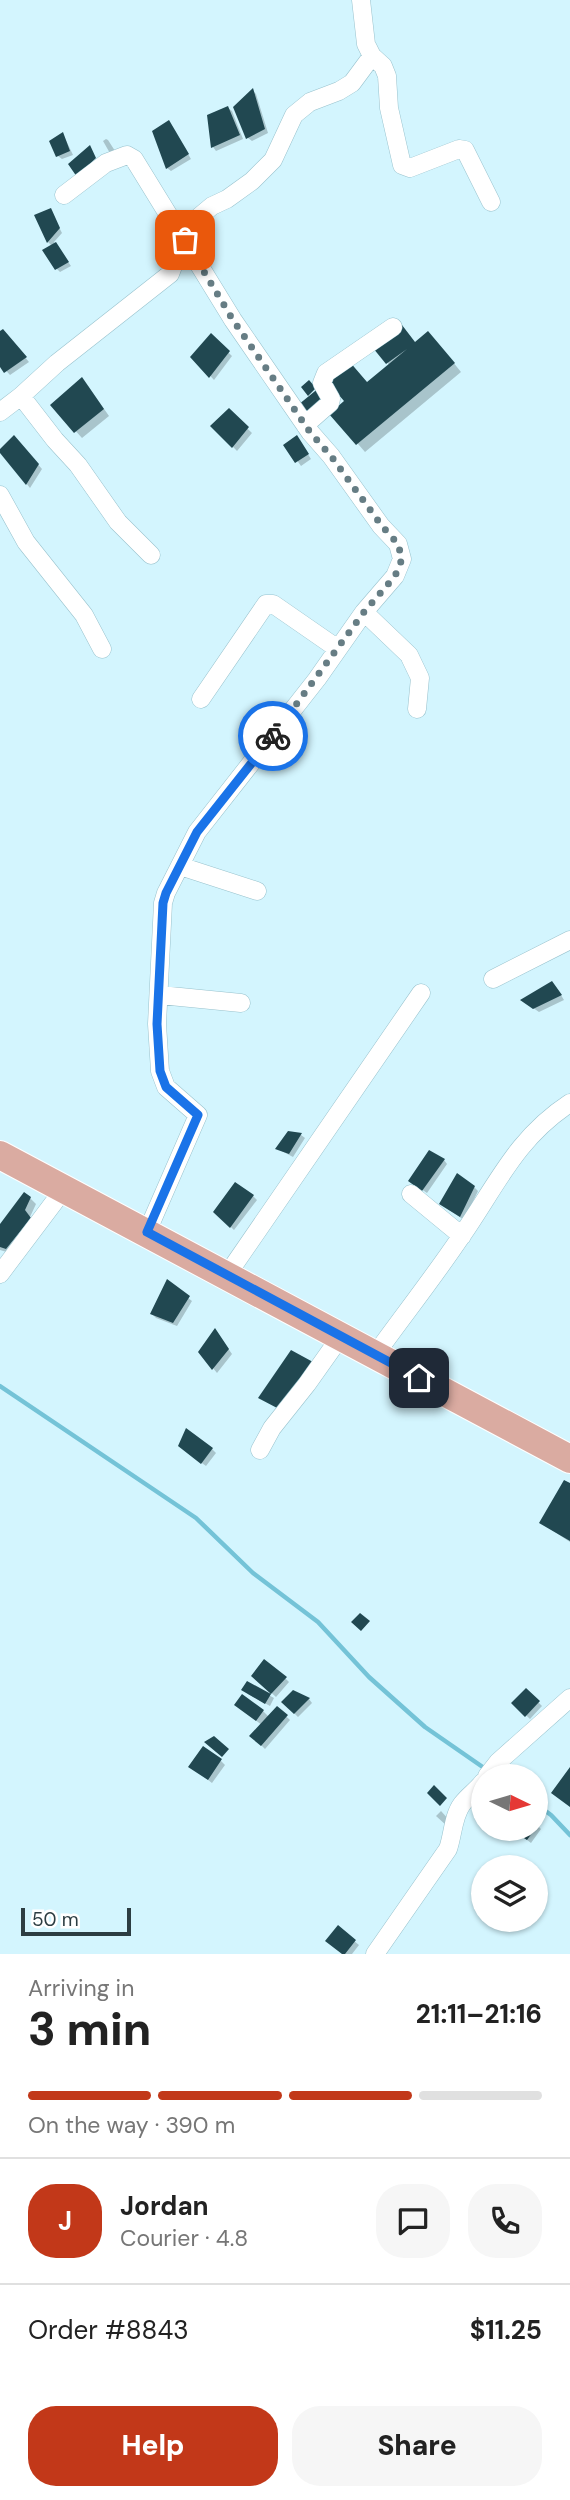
<!DOCTYPE html>
<meta charset="utf-8">
<style>
:root{--surface:#fff;--page:#f6f6f6;--text:#222;--muted:#767676;--line:#e0e0e0;--accent:#c23819}
body{margin:0;font-family:"DM Sans",sans-serif;background:var(--page);color:var(--text);height:100vh;display:flex;flex-direction:column;font-size:26px;white-space:nowrap}
*{box-sizing:border-box;margin:0}
p{font-size:23px;color:var(--muted)}
.icon{flex:none;width:38px;height:38px;fill:none;stroke:currentColor;stroke-width:2;stroke-linecap:round;stroke-linejoin:round}
.map{position:relative;height:1954px;overflow:hidden}
.side{display:flex;flex-direction:column;background:var(--surface);flex:1}
.side>*{flex:none}
.needle{width:46px;rotate:95deg}
.fabs{position:absolute;left:471px;top:1764px;display:grid;gap:14px}
.fabs a{display:grid;place-items:center;width:77px;height:77px;border-radius:50%;background:var(--surface);box-shadow:0 2px 5px #0004;font-size:35px}
.scale{position:absolute;left:21px;bottom:18px;width:110px;box-sizing:border-box;padding-left:7px;border:4px solid #2c3d42;border-top:0;font-size:19px;line-height:24px;white-space:nowrap;color:#2c3d42;-webkit-text-stroke:5px #fff;paint-order:stroke}
.pin{position:absolute;display:grid;place-items:center;width:60px;height:60px;color:#fff;margin:-30px;border-radius:14px;box-shadow:0 4px 10px #0006}
.courier{position:absolute;display:grid;place-items:center;width:70px;height:70px;margin:-35px;border:5px solid #1a73e8;border-radius:50%;background:#fff;color:#222;box-shadow:0 2px 9px #0007}
.overview em{font-style:normal;font-weight:800}
.overview div{display:flex;flex-direction:column-reverse}
.overview{display:flex;align-items:center;justify-content:space-between;height:119px;padding:0 28px}
h1{font-size:46px;font-weight:800;line-height:52px}
.bar{display:grid;grid-template-columns:repeat(4,1fr);gap:10px 7px;align-content:center;height:84px;padding:0 28px}
.bar i{height:9px;border-radius:5px;background:var(--line)}
.bar .on{background:var(--accent)}
.bar p{grid-column:span 4}
.line{display:flex;align-items:center;gap:18px;padding:0 28px;border-top:2px solid var(--line)}
.line div{flex:1}
.round{display:grid;place-items:center;flex:none;width:74px;height:74px;border-radius:28px;background:var(--page)}
.cta{display:flex;gap:14px;margin-top:auto;padding:14px 28px}
.cta a{flex:1;height:80px;border-radius:28px;background:var(--accent);color:#fff;font-size:28px;font-weight:800;line-height:80px;text-align:center}
.cta a+a{background:var(--page);color:var(--text)}
.map>svg:first-child{display:block}
</style>
<div class="map">
<svg width="570" height="1954" viewBox="0 0 570 1954">
<rect width="100%" height="100%" fill="#d3f5fe"/>
<path fill="#0003" d="M253 91 256 94 268 133 252 141 248 138Z
M228 108 232 111 243 139 216 151 213 147Z
M169 122 191 159 171 171 167 168Z
M63 134 73 155 62 159 58 156Z
M106 139 108 140 117 154 111 155 103 141Z
M50 210 62 233 54 242 71 266 60 272 56 268 52 246 48 242Z
M0 333 6 335 29 362 10 375 0 364Z
M211 336 232 356 214 380 193 357Z
M436 341 461 372 365 452 332 414 390 366 376 348Z
M88 386 109 416 82 438 52 405Z
M229 411 252 433 237 451 213 426Z
M18 441 42 469 30 488 1 451Z
M300 442 311 459 301 466 286 445Z
M556 987 564 1000 539 1012 526 1003Z
M289 1132 301 1135 305 1138 293 1157 278 1149Z
M444 1160 447 1164 427 1193 414 1184Z
M474 1187 478 1191 464 1220 445 1207Z
M253 1196 257 1200 234 1230 215 1212Z
M30 1198 36 1204 30 1217 36 1225 13 1254 0 1250V1227Z
M188 1298 192 1301 177 1326 156 1318 152 1314Z
M218 1334 232 1354 217 1373 200 1352Z
M212 1449 216 1453 206 1466 184 1450Z
M570 1485V1542L541 1523Z
M253 1676 285 1678 289 1682 276 1697Z
M247 1683 274 1698 270 1706 248 1694Z
M526 1690 542 1706 530 1719 513 1703Z
M309 1699 312 1703 298 1717 283 1702Z
M277 1708 290 1720 265 1749 252 1736 262 1725 240 1709 263 1711 269 1717Z
M221 1761 225 1765 212 1783 195 1770Z
M441 1811 451 1822 447 1826 436 1816Z
M536 1824 541 1829 531 1843 514 1830 536 1829Z
M338 1928 359 1945 352 1954H343Z"/>
<g fill="none" stroke-linecap="round" stroke-linejoin="round">
<path stroke="#74c3d7" stroke-width="4.5" d="M0 1386 196 1518 253 1573 318 1622 369 1677 425 1727 487 1770
M536 1804 551 1815 570 1835"/>
</g>
<path fill="#214851" d="M253 88 265 129 246 139 233 107Z
M228 106 240 135 211 148 207 115Z
M169 120 189 154 166 169 152 131Z
M63 132 70 151 56 157 49 141Z
M90 145 96 158 77 177 68 164Z
M51 208 60 228 47 243 34 215Z
M56 242 69 262 55 270 42 250Z
M402 325 415 342 428 331 455 363 356 445 329 414 344 401 326 380 349 361 367 382 407 349 386 364 373 348Z
M3 329 27 357 4 373 0 367V331Z
M211 333 230 351 209 378 190 357Z
M82 377 104 409 74 433 50 405Z
M309 380 316 388 308 396 301 387Z
M320 387 328 398 306 415 298 405Z
M229 408 249 427 232 448 210 426Z
M14 435 39 464 26 485 0 453V449Z
M297 435 309 454 295 463 283 445Z
M552 981 562 995 533 1009 520 1000Z
M288 1131 302 1133 289 1154 275 1149Z
M429 1150 445 1159 422 1191 408 1181Z
M457 1173 475 1186 460 1217 439 1204Z
M235 1182 254 1195 230 1228 213 1212Z
M24 1192 31 1197 25 1210 31 1218 6 1249 0 1247V1224Z
M167 1279 190 1296 173 1323 150 1314Z
M215 1328 229 1349 212 1370 198 1352Z
M291 1350 313 1362 279 1409 258 1398Z
M186 1428 213 1448 201 1464 178 1446Z
M564 1480 570 1483V1541L539 1523Z
M360 1613 370 1621 361 1631 351 1622Z
M264 1659 287 1677 271 1694 251 1676Z
M247 1681 271 1694 265 1704 241 1690Z
M526 1688 540 1701 525 1717 511 1703Z
M293 1690 310 1698 294 1714 281 1702Z
M242 1694 264 1710 256 1721 234 1705Z
M277 1706 288 1715 261 1746 249 1736Z
M214 1736 229 1749 222 1757 204 1742Z
M203 1746 222 1759 208 1780 188 1767Z
M570 1767V1807L551 1793Z
M434 1785 447 1798 440 1806 427 1793Z
M510 1829H535L527 1840Z
M338 1925 356 1940 345 1954H342L325 1941Z"/>
<g fill="none" stroke-linecap="round" stroke-linejoin="round">
<defs>
<path id="street" d="M372 56 383 66 387 76 389 108 402 165 410 168 459 149 465 150 491 202
M64 195 106 163 127 155 134 159 233 320 310 432 331 456 381 526 398 544 402 559 395 576 364 612 317 679 197 832 166 893 163 903 157 1024 160 1071 166 1087 198 1115 147 1232
M21 396 55 440 78 465 118 522 151 555
M0 412 21 396 57 363 170 274 180 248 200 216 212 206 227 199 252 181 273 160 294 115 310 102 339 91 352 83 372 56 366 44 361 0
M305 425 330 403 331 399 322 383 326 373 393 327
M0 495 26 542 84 615 102 649
M364 612 409 655 420 678 417 709
M201 699 266 604H273L338 649
M180 866 257 891
M493 979 570 940
M160 995 241 1003
M411 1194 462 1236
M0 1274 64 1189
M227 1275 421 993
M375 1355C403 1316 433 1278 460 1238 496 1187 515 1139 570 1103
M260 1450 272 1428 307 1384 341 1336
M487 1776 498 1762 570 1698
M375 1954 448 1849C453 1835 453 1816 462 1804 468 1796 477 1790 483 1782"/>
<path id="primary" d="M0 1155 570 1459"/>
</defs>
<use href="#street" stroke="#98c2cd" stroke-width="19"/>
<use href="#primary" stroke="#fff" stroke-width="30"/>
<use href="#street" stroke="#fff" stroke-width="18"/>
<use href="#primary" stroke="#daaba1" stroke-width="28"/>
</g>
<g fill="none" stroke-linecap="round" stroke-linejoin="round">
<path stroke="#667d84" stroke-width="7" stroke-dasharray="0 12.6" d="M185 240 233 320 310 432 331 456 382 526 398 544 402 559 395 576 364 612 273 736"/>
<path stroke="#1a73e8" stroke-width="9" d="M273 736 197 832 166 893 163 903 157 1024 160 1071 166 1087 198 1115 147 1232 419 1378"/>
</g>
</svg>
<div class="fabs">
<a><svg class="needle" viewBox="-14 -14 28 28"><path d="M0-13l5 13h-10z" fill="#e53935"/><path d="M0 13l5-13h-10z" fill="#767676"/></svg></a>
<a><svg class="icon" aria-label="layers" viewBox="0 0 24 24"><path d="M12 4l9 5-9 5-9-5zM3 14l9 5 9-5"/></svg></a>
</div>
<div class="scale">50 m</div>
<div class="pin" style="left:185px;top:240px;background:#ea580c"><svg class="icon" aria-label="bag" viewBox="0 0 24 24"><path d="M5 8h14l-1 12H6zM9 8a3 3 0 0 1 6 0"/></svg></div>
<div class="pin" style="left:419px;top:1378px;background:#1f2937"><svg class="icon" aria-label="home" viewBox="0 0 24 24"><path d="M3 11l9-7 9 7M6 9v11h12V9"/></svg></div>
<div class="courier" style="left:273px;top:736px"><svg class="icon" aria-label="bike" viewBox="0 0 24 24"><circle cx="6" cy="16" r="4"/><circle cx="18" cy="16" r="4"/><path d="M6 16l4-8h5l3 8M10 8l3 8H6M13 5h3"/></svg></div>
</div>
<section class="side">
<div class="overview"><div><h1>3 min</h1><p>Arriving in</p></div><em>21:11–21:16</em></div>
<div class="bar"><i class="on"></i><i class="on"></i><i class="on"></i><i></i><p>On the way · 390 m</p></div>
<div class="line" style="height:126px"><b class="round" style="background:var(--accent);color:#fff">J</b><div><b>Jordan</b><p>Courier · 4.8</p></div><a class="round"><svg class="icon" aria-label="chat" viewBox="0 0 24 24"><path d="M4 5h16v11H9l-5 4z"/></svg></a><a class="round"><svg class="icon" aria-label="phone" viewBox="0 0 24 24"><path d="M5 4h4l2 5-3 2q2 4 5 5l2-3 5 2v4C11 20 4 13 5 4z"/></svg></a></div>
<div class="line" style="height:91px"><div>Order #8843</div><b>$11.25</b></div>
<div class="cta"><a>Help</a><a>Share</a></div>
</section>
